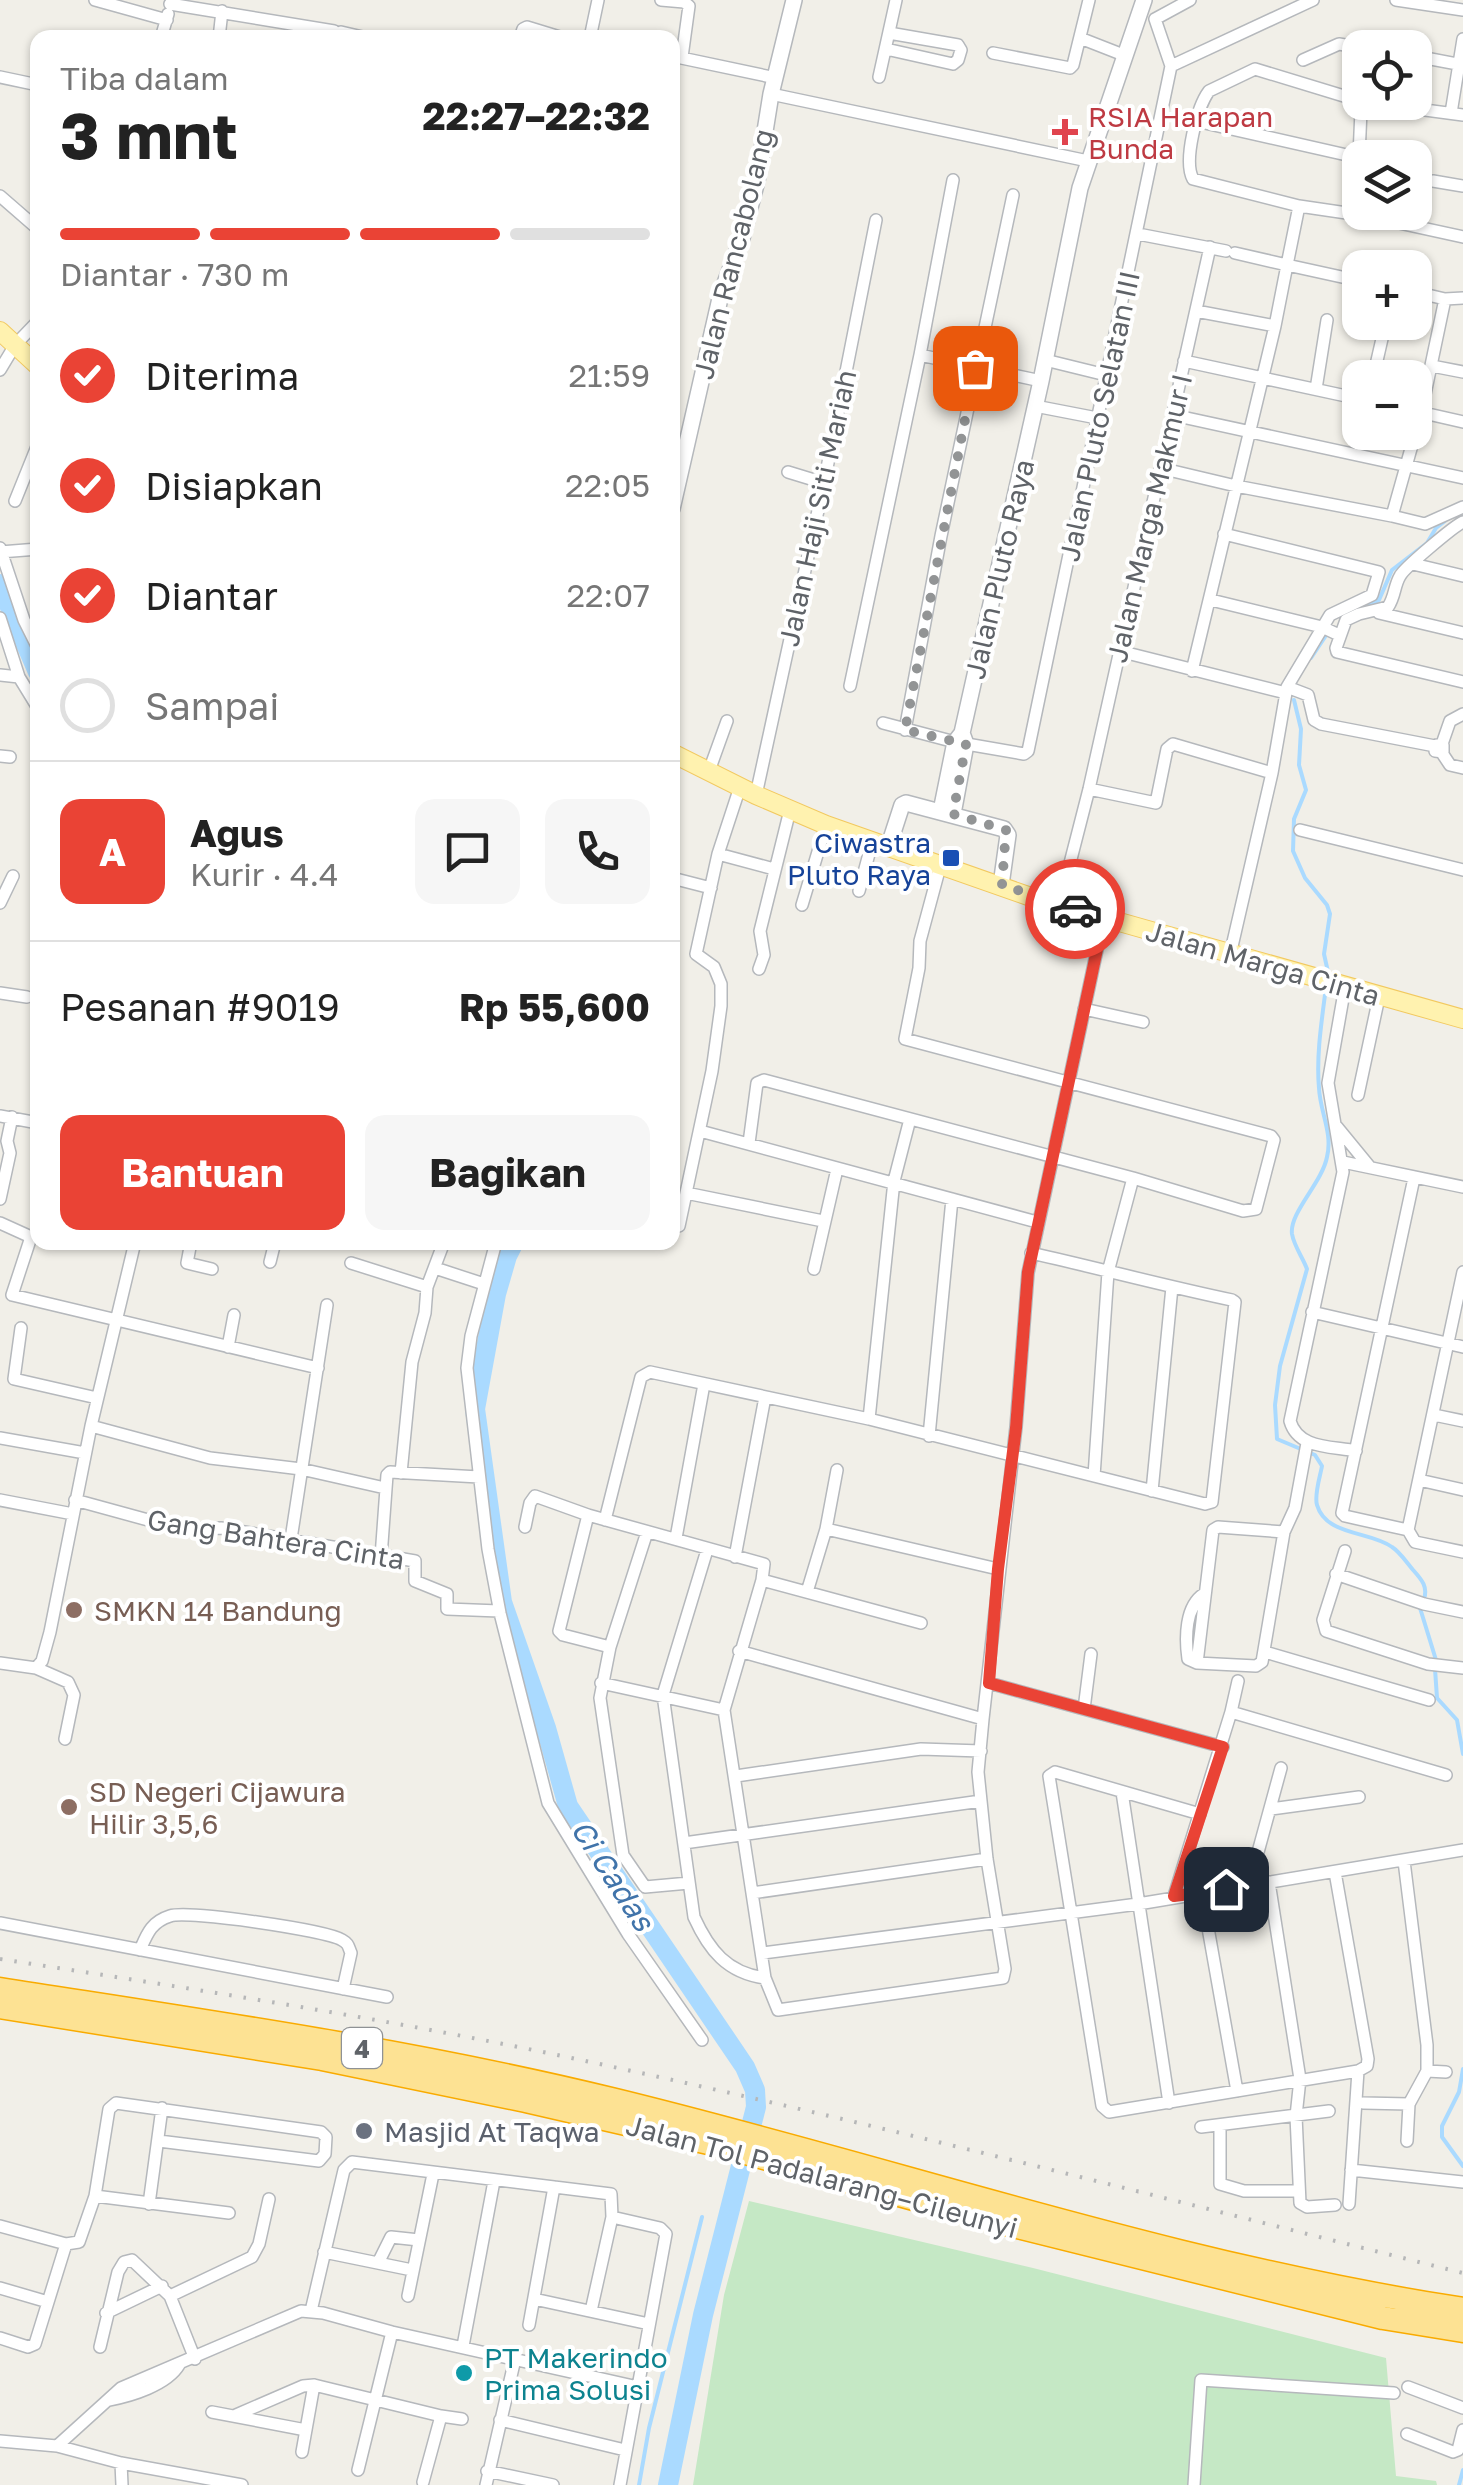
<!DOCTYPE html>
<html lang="id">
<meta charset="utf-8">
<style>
:root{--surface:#fff;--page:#f6f6f6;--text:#222;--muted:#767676;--line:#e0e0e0;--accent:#ea4335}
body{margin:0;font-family:"Golos Text",sans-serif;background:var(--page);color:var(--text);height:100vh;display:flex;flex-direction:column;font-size:38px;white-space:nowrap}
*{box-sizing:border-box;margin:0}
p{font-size:32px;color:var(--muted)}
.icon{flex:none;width:55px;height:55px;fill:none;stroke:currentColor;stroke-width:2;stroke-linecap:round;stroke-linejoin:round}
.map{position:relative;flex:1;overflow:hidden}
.sheet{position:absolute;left:30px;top:30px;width:650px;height:1220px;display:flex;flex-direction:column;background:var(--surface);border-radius:20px;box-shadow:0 2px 8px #0004}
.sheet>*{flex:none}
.tools{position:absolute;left:1342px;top:30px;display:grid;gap:20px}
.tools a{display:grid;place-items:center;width:90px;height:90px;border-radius:20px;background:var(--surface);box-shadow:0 2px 8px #0004;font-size:50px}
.pin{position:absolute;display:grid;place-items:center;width:85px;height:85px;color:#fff;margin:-42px;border-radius:20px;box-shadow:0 5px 15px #0006}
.courier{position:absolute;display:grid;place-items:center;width:100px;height:100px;margin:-50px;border:8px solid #ea4335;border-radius:50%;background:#fff;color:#222;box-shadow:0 2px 12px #0007}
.overview em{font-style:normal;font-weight:700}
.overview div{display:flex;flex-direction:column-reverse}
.overview{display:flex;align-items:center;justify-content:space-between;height:170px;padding:0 30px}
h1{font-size:65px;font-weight:700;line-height:75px}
.bar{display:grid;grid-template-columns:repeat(4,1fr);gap:15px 10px;align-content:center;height:120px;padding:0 30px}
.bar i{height:12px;border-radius:8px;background:var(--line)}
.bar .on{background:var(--accent)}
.bar p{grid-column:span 4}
.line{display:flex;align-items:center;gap:25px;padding:0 30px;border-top:2px solid var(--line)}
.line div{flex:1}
.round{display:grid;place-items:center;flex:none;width:105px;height:105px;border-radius:20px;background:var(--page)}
ol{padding:0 30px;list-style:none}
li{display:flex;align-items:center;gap:30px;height:110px}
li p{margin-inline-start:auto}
li .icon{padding:10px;border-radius:50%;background:var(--accent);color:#fff;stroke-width:4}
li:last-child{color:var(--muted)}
li i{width:55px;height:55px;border:5px solid var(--line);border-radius:50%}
.cta{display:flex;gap:20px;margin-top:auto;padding:20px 30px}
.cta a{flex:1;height:115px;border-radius:20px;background:var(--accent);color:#fff;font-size:40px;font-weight:700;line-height:115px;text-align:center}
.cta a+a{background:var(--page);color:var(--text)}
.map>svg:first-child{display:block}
</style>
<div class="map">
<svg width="1463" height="2485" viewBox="0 0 1463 2485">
<rect width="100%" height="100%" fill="#f1efe8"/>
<path fill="#c5e8c5" d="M749 2201 1033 2268 1386 2358 1396 2476 1436 2481 1437 2485H693L724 2295Z"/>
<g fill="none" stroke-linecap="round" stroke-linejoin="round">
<path stroke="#aadaff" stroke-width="4" d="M1362 608 1379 600 1392 570 1427 543 1436 528 1445 521
M1311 658 1325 637
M1294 700 1301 729 1299 765 1306 790 1294 819 1293 851 1305 878 1327 905 1330 914 1324 954 1328 972
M1326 987C1322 1019 1316 1055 1319 1088 1320 1112 1333 1133 1327 1157 1322 1183 1289 1213 1292 1234 1294 1246 1303 1258 1307 1269L1280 1366 1275 1405 1277 1439 1315 1455 1322 1466C1320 1477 1314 1495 1317 1505 1326 1536 1370 1531 1392 1547 1400 1552 1407 1563 1414 1571 1422 1580 1428 1587 1424 1599
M1420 1608 1436 1660
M1435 1669 1437 1698 1457 1720 1463 1754
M1463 2069 1459 2092 1442 2126V2137L1463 2166
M639 2485 649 2428 702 2217
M1459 2485 1463 2470"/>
<path stroke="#aadaff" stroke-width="20" d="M0 584 38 672
M514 1242 507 1256 496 1294 475 1409 502 1602 546 1728 568 1806 745 2067 755 2090 756 2107 703 2315 668 2485"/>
<defs>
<path id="minor" d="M95 0 167 20
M661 0 684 2 689 6 682 57
M1396 0 1463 10
M170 4 334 31
M1155 19 1190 0
M341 32 367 38
M161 38 168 14
M219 38 222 11
M520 38 523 29 527 27 563 38
M590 38 598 0
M1080 38 1126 56
M886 49 953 64 958 60 961 50 958 45 889 33
M993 53 1070 68 1073 65 1089 0
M672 56 776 78
M1415 56 1463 65
M1303 60 1339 44 1363 48
M1171 66 1313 0
M0 77 38 85
M879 77 896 0
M771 94 1088 161
M1380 104 1463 115
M1451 113 1463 39
M1196 121 1360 158
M1433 181 1463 186
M0 196 38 229
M1299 206 1193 179C1183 161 1197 107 1209 91L1255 69 1357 100 1361 110 1359 156
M1367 216 1463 237
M1138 234 1226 251
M1235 253 1287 265 1299 206 1367 216V212
M1445 299 1463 298
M1275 326 1287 265 1360 281
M920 355 953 180
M1045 360 1106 375
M1184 361 1360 399
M1432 366 1463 372
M0 370 15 345 38 321
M1373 378 1384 330
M1316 389 1327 320
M1035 406 1097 418
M1415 411 1463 422
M1173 415 1463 478
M1160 468 1236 486 1392 516 1421 413 1445 299 1415 292
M788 472 824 483
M15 501 38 444
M1392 516 1425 524 1463 507
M1463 522C1454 526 1404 568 1400 576 1394 586 1395 597 1388 607L1359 614 1346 620 1336 648 1337 652 1463 682
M1224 534 1379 572 1372 595 1330 615 1287 687 1272 773 1230 955
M0 548 24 620 38 648
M0 552 38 549
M1413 564 1463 576
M1211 600 1322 627 1339 635
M1379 613 1463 633
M0 618 19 677 38 708
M1119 651 1286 693
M1192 671 1275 326 1196 311
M0 675 19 677
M850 686 920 355 1041 381
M1287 687 1308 695 1314 720 1321 724 1435 746
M883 723 955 742 1024 754 1028 751 1171 66 1155 19
M905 730 941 536 1013 195
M1442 744 1450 721 1463 714
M1437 745H1443V752L1435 751Z
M1442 753 1450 765 1463 768
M0 756 10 757
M709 771 727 721
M1089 789 1156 803 1167 749 1173 744 1272 773
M756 795 824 483 876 220
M1300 830 1463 870
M718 854 774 869
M672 878 711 888
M859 891 873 839
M0 903 13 876
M802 905 826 825
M1059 906 1089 789 1210 247
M759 969 764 955 760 931 790 810
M1345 987 1328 1083 1343 1172 1290 1421C1298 1449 1331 1446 1356 1451
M0 993 27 997
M1084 1009 1143 1022
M1358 1095 1379 997
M0 1116 38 1123
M1337 1127 1369 1166
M700 1131 1037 1222
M749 1143 757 1083 764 1080 1133 1178 1243 1211 1256 1209 1274 1140 1271 1136 905 1039 919 968 920 941 941 863
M1343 1162 1463 1187
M686 1193 823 1221
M0 1199 10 1153 7 1141 12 1117
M0 1223 31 1237 12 1295 318 1368
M679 1226 712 1071 721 1006V984L714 967 696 954 718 854 740 787
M191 1242 187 1263 212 1269
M496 1242 471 1336 467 1368 488 1549 500 1613 548 1803 628 1934 702 2040
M1031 1253C1098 1268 1165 1286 1232 1300L1235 1302 1212 1502 1205 1504 1094 1476 1108 1272 1133 1178
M270 1262 275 1242
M351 1263 427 1287
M435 1268 484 1284
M814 1269 837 1169
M1463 1272 1408 1530 1415 1542 1463 1552
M1312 1312 1463 1347
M21 1328 14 1379 97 1398
M228 1347 234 1315
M1434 1415 1463 1421
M869 1419 894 1181 910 1119
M91 1426 210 1458 301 1469 385 1488
M929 1436 952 1199
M0 1438 85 1453
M401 1473 412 1362 425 1313 427 1287 444 1242
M1419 1480 1463 1490
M1152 1491 1172 1287
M0 1500 73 1514
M75 1500 181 1529 221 1528 415 1561V1581L447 1594V1609L499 1611
M605 1520 641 1377 650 1372 869 1419 1094 1476
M525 1527 530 1503 535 1496 588 1515
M826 1529 837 1470
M1408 1530 1345 1516 1342 1513 1414 1178
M647 1532 610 1647 600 1698 623 1855 645 1887 689 1883
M1284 1532 1218 1527 1213 1530 1197 1663 1256 1666 1262 1662 1284 1532 1295 1508 1307 1443
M676 1538 704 1384
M291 1539 327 1305
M707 1550 663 1695 694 1917C709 1950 727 1973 765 1978
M1345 1551 1323 1620 1326 1631 1428 1664 1463 1668
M381 1557 387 1475 390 1472 479 1477
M735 1557 765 1397
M1336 1574 1424 1604 1463 1612
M762 1580 921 1623
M807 1592 826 1529 998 1569
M610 1647 563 1635 559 1631 588 1515 764 1564 762 1580 724 1710 765 1978 778 2010 1003 1978 1005 1969 987 1859 978 1772 983 1719 1016 1427 1028 1273 1104 917
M739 1651 983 1719
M1265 1652 1429 1700
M0 1663 36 1668 68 1682 74 1695 65 1739
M1197 1663 1188 1659C1185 1638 1185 1606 1204 1594
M36 1668 42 1661 50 1632 91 1426 135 1242
M601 1683 724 1710
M989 1683 1223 1747
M1084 1709 1091 1654
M1231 1712 1238 1681
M736 1776 921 1749 981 1751
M1122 1792 1169 2103
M1271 1809 1359 1797
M1200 1814 1055 1772 1049 1776 1102 2106 1109 2112 1358 2071
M684 1843 981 1801
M1335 1872 1368 2059 1367 2066 1358 2071
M1269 1882 1300 2079 1296 2116 1300 2203 1307 2207 1335 2205
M1249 1885 1281 1768
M752 1893 987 1859
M1202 1894 1237 2091
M1174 1896 1231 1712 1446 1775
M0 1923 387 1997
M140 1950C147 1934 151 1922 170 1916 188 1910 325 1930 342 1940 349 1944 348 1946 351 1953L343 1989
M763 1953 1138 1904 1463 1850
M1427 2071 1446 2072
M1363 2103 1409 2104 1427 2071V2045L1404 1861
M1220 2125V2184L1244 2191H1299
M1201 2127 1329 2111
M1407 2141 1409 2104
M1351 2170 1463 2182
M95 2196 229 2213
M149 2204 162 2108
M1349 2204 1358 2071
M0 2226 66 2244 79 2242 95 2196 109 2109 116 2103 321 2132 326 2137 325 2154 319 2161 159 2141
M324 2252 412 2270
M378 2263 391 2237 419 2240
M0 2288 48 2302
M408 2296 433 2174
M534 2299 649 2324
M311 2311 344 2170 352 2162 611 2194 612 2217 660 2228 666 2234 620 2485
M591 2311 612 2217
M106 2313 162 2286
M529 2325 554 2187
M0 2338 28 2347 35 2344 66 2244
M463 2346 494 2181
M100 2347 118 2272 124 2262 132 2260 170 2296
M195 2359 170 2296 252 2257 259 2244 269 2199
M1408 2387 1463 2408
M109 2400C131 2396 167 2385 179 2365
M212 2412 306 2430
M236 2415 303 2386 314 2385 441 2416 423 2482
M441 2416 462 2419
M500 2420 625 2450
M1407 2434 1453 2452 1458 2450 1463 2430
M0 2441 57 2446 121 2388 301 2311 323 2313 392 2332 638 2387
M57 2446 121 2463 242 2485
M302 2452 314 2385
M121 2463 122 2485
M358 2470 392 2332
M487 2471 553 2485
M486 2485 515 2359
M1194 2485 1201 2380 1394 2393"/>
<path id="tertiary" d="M672 509 721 294 742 238 757 181 771 94 794 0
M941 811 955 742 962 733 1041 381 1080 188 1144 0
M953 814 966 744 962 733
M889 845 902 805 906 803 1004 829 1008 835 1001 885"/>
<path id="primary" d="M0 331 38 366
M672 753 756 795 826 825 1031 897 1463 1019"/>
<path id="motorway" d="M0 1989C204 2021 410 2050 611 2099 895 2168 1173 2265 1463 2309
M0 2007 322 2059 526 2101 713 2144 1001 2223 1383 2318 1463 2331"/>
</defs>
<use href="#minor" stroke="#b5b8bc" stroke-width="14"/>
<use href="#tertiary" stroke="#b5b8bc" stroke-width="18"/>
<use href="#primary" stroke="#f2c960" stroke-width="20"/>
<use href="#motorway" stroke="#f9ab00" stroke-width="25"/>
<use href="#minor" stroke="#fff" stroke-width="11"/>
<use href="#tertiary" stroke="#fff" stroke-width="15"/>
<use href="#primary" stroke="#fff2af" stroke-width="18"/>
<use href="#motorway" stroke="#fde293" stroke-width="22"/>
<path stroke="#b6b7b8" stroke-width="4" stroke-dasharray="2.5 12" stroke-linecap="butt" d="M0 1959C194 1989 389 2019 581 2060 876 2123 1170 2200 1463 2273"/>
</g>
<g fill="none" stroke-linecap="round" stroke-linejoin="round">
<path stroke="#929495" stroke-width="10" stroke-dasharray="0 18" d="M975 368 905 730 966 744 953 814 1006 830 1002 885 1075 909"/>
<path stroke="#ea4335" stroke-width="12" d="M1075 909 1104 917 1028 1272 1016 1428 998 1569 989 1683 1223 1747 1174 1896 1226 1889"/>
</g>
<path fill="#e0444e" stroke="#fff" stroke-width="4" d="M1060 117h10v10h10v10h-10v10h-10v-10h-10v-10h10z"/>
<rect fill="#1a4fb4" stroke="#fff" stroke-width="4" x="941" y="848" width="20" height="20" rx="5"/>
<g fill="#8d6e63" stroke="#fff" stroke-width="4">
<circle cx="74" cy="1610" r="10"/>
<circle cx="69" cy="1807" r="10"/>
</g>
<circle fill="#6b7280" stroke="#fff" stroke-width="4" cx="364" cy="2131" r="10"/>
<circle fill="#0f9aa8" stroke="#fff" stroke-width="4" cx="464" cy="2373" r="10"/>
<g text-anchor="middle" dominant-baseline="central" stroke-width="8" stroke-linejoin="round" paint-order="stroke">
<rect fill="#fff" stroke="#8f9295" stroke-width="2.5" x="342" y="2028" width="40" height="40" rx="8"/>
<g font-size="25" font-weight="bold" fill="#5f6368">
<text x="362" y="2048">4</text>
</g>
<g font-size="28" fill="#be3a42" stroke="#fff" text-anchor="start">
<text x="1088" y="116">RSIA Harapan<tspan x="1088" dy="32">Bunda</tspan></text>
</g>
<g font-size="28" fill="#5f6368" stroke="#fff">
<text transform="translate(733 254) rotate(-76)">Jalan Rancabolang</text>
<text transform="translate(1099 416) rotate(-78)">Jalan Pluto Selatan III</text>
<text transform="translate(817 508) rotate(-78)">Jalan Haji Siti Mariah</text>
<text transform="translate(1149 518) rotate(-77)">Jalan Marga Makmur I</text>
<text transform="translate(999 569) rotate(-77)">Jalan Pluto Raya</text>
<text transform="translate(1263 963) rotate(16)">Jalan Marga Cinta</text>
<text transform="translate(276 1539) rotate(9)">Gang Bahtera Cinta</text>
<text transform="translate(822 2176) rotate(15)">Jalan Tol Padalarang–Cileunyi</text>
</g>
<g font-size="28" fill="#164399" stroke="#fff" text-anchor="end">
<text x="931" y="842">Ciwastra<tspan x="931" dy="32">Pluto Raya</tspan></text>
</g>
<g font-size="28" fill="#785e54" stroke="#fff" text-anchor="start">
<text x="94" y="1610">SMKN 14 Bandung</text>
<text x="89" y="1791">SD Negeri Cijawura<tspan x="89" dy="32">Hilir 3,5,6</tspan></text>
</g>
<g font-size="28" fill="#5b616d" stroke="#fff" text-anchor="start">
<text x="384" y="2131">Masjid At Taqwa</text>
</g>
<g font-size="28" fill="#0d838f" stroke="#fff" text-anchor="start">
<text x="484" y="2357">PT Makerindo<tspan x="484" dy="32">Prima Solusi</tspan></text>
</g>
<g font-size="30" font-style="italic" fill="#4174aa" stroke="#fff">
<text transform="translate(613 1875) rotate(57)">Ci Cadas</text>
</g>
</g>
</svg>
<div class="tools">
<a><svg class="icon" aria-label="locate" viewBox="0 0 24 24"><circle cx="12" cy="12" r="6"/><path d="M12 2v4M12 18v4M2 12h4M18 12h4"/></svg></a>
<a><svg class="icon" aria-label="layers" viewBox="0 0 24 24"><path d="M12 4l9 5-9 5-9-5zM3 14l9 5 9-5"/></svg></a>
<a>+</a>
<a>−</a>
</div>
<div class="pin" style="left:975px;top:368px;background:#ea580c"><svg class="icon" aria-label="bag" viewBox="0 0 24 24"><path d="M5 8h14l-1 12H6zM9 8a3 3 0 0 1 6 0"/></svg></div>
<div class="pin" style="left:1226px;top:1889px;background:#1f2937"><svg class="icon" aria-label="home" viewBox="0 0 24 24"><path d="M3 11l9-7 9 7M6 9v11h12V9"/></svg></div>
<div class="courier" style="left:1075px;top:909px"><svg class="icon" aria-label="car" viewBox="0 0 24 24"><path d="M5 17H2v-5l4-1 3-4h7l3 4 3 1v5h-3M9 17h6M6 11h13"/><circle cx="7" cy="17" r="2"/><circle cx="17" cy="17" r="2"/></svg></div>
<section class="sheet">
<div class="overview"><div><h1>3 mnt</h1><p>Tiba dalam</p></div><em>22:27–22:32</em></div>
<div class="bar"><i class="on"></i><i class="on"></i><i class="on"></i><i></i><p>Diantar · 730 m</p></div>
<ol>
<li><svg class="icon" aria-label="check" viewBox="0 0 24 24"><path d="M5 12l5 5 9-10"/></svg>Diterima<p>21:59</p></li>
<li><svg class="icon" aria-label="check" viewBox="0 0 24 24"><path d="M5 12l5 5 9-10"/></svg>Disiapkan<p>22:05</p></li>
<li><svg class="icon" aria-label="check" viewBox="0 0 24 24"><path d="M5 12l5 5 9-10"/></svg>Diantar<p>22:07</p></li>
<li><i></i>Sampai</li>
</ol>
<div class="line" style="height:180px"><b class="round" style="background:var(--accent);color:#fff">A</b><div><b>Agus</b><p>Kurir · 4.4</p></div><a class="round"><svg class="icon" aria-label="chat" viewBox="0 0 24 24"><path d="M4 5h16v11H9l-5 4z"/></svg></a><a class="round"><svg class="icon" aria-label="phone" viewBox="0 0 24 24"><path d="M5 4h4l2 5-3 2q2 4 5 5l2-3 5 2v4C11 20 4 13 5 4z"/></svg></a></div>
<div class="line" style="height:130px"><div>Pesanan #9019</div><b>Rp 55,600</b></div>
<div class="cta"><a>Bantuan</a><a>Bagikan</a></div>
</section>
</div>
